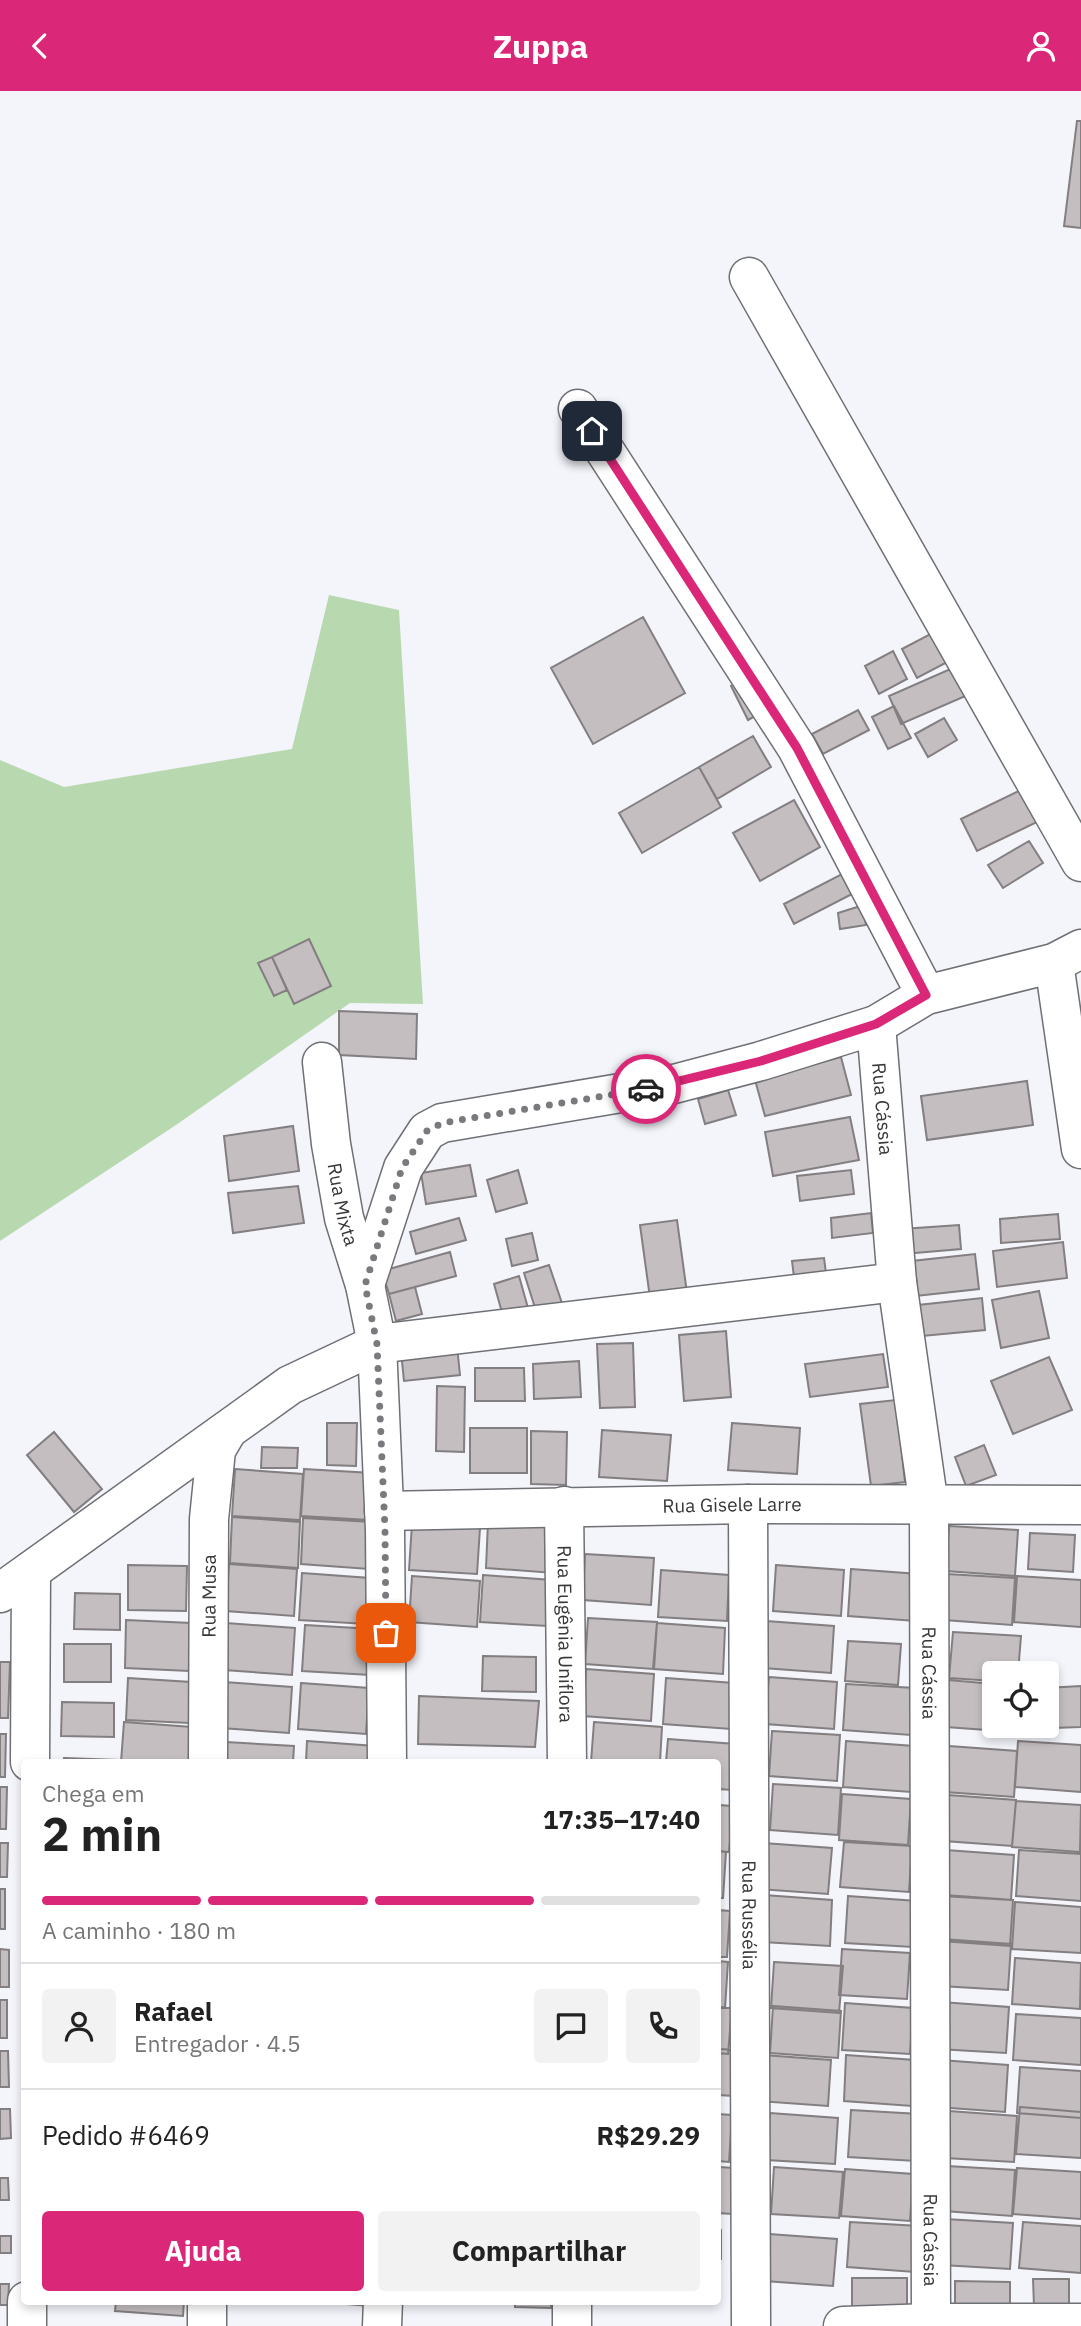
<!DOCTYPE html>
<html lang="pt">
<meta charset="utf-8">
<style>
:root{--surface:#fff;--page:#f2f2f2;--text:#222;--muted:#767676;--line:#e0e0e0;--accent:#db2777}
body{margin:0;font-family:"IBM Plex Sans",sans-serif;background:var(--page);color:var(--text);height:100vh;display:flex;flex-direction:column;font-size:26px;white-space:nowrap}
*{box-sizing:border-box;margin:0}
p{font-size:23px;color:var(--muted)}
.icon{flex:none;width:38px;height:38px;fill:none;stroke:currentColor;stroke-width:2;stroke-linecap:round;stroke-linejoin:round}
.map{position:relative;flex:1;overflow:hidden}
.sheet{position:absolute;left:21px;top:1668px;width:700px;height:546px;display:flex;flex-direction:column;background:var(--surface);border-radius:7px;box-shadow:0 4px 10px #0003}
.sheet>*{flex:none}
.buttons{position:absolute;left:982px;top:1570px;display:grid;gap:14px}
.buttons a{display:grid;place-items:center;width:77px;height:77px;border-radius:7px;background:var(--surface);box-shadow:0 4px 10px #0003;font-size:35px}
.pin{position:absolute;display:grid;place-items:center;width:60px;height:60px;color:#fff;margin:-30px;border-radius:14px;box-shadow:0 4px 10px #0006}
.courier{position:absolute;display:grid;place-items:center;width:70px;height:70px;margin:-35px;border:5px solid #db2777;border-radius:50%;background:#fff;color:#222;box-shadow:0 2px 9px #0007}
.head em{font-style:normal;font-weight:700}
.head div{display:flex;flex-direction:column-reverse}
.head{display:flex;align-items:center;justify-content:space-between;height:119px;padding:0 21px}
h1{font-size:46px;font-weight:700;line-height:52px}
.bar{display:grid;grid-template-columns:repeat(4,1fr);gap:10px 7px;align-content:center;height:84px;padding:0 21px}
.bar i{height:9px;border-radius:5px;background:var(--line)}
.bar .current{background:var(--accent)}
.bar p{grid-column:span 4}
.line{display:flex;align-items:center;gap:18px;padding:0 21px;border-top:2px solid var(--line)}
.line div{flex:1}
.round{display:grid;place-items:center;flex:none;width:74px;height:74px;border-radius:7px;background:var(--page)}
.primary-button{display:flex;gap:14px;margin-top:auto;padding:14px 21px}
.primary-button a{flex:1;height:80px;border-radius:7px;background:var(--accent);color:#fff;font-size:28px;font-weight:700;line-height:80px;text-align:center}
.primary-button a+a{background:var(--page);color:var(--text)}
header{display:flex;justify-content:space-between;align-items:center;height:91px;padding:0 21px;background:var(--accent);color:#fff;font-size:32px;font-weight:700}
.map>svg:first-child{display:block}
</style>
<header><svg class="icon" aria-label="back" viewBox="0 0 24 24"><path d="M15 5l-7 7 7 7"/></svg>Zuppa<svg class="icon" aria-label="person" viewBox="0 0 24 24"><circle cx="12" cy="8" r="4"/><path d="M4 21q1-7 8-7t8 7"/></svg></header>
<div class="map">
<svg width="1081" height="2235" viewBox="0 0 1081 2235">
<rect width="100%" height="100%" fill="#f3f5fb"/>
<path fill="#b8d9b0" d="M329 504 399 519 423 913 350 912 176 1034 0 1150V669L64 696 292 658Z"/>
<path fill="#c4bec0" stroke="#837e80" stroke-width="2" d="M1077 30H1081V137L1064 135Z
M643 526 685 602 593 653 551 577Z
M938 539 953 568 917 587 902 558Z
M893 560 907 588 879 603 865 575Z
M964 572 977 600 901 633 889 605Z
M751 585 768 618 748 629 731 595Z
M894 615 911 647 888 658 872 626Z
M858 619 869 639 823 663 812 643Z
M944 627 957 649 928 666 915 643Z
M753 645 771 676 717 708 699 676Z
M699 676 721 716 642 762 619 722Z
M1025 697 1041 729 977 760 961 728Z
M794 709 820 756 760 790 733 742Z
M1029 750 1043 772 1003 797 988 774Z
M842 783 852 803 794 833 784 813Z
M857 816 863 817 866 834 840 838 838 822Z
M309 848 331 895 294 913 272 866Z
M272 866 287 899 274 905 258 872Z
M339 920 417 923 416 968 339 964Z
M841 966 851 1004 765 1025 755 989Z
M1027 990 1033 1034 927 1049 921 1005Z
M728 999 736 1024 705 1033 698 1008Z
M850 1026 859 1069 773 1085 765 1041Z
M293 1035 299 1080 229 1090 224 1045Z
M470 1074 476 1105 426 1113 421 1082Z
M518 1079 527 1112 496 1121 487 1089Z
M851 1079 854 1103 800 1110 797 1085Z
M298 1095 304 1132 233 1142 228 1102Z
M871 1122 873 1142 832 1147 831 1127Z
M1058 1123 1060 1148 1001 1152 1000 1128Z
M459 1127 466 1149 416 1163 410 1141Z
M677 1129 687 1202 650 1207 640 1134Z
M959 1134 961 1158 904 1163 902 1138Z
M532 1142 538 1169 512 1175 506 1148Z
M1063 1151 1067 1187 997 1196 993 1160Z
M450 1161 456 1185 389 1203 382 1180Z
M975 1163 979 1198 907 1206 903 1171Z
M824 1167 827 1190 795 1194 792 1170Z
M549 1174 563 1215 537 1223 524 1182Z
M519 1185 528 1217 503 1225 494 1193Z
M415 1196 422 1223 396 1230 389 1203Z
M1039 1200 1049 1247 1001 1257 992 1209Z
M982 1207 985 1239 912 1246 909 1215Z
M726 1240 731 1306 684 1310 679 1244Z
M633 1252 635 1316 600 1317 597 1253Z
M457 1255 460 1284 404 1290 401 1261Z
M883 1263 888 1296 810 1306 805 1273Z
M1049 1266 1072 1319 1013 1343 991 1290Z
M579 1270 581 1306 534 1308 533 1273Z
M475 1277H524L525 1310H475Z
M437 1295 465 1296 464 1361 436 1360Z
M896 1309 905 1391 871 1395 860 1313Z
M327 1332H357L356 1375 327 1374Z
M732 1332 800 1337 797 1383 728 1379Z
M470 1337H527V1382H470Z
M602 1339 671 1344 667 1390 599 1386Z
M531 1340 567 1341 566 1394 531 1393Z
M54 1341 102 1398 74 1421 27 1364Z
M984 1354 996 1384 966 1395 955 1366Z
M262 1356 298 1357 297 1377H261Z
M235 1378 303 1383 300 1429 232 1425Z
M304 1378 372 1382 369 1429 301 1425Z
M232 1426 300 1431 298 1477 230 1472Z
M303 1427 372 1431 369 1478 301 1473Z
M488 1431 556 1436 554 1482 486 1477Z
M412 1433 480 1437 477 1483 409 1479Z
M949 1435 1018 1439 1015 1485 946 1480Z
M1030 1442 1075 1444 1073 1481 1028 1478Z
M585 1463 654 1467 651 1514 583 1509Z
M229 1473 297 1478 294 1525 226 1520Z
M128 1474 187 1475 186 1520 128 1519Z
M776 1474 844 1479 841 1525 773 1520Z
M851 1478 919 1483 916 1530 848 1525Z
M661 1479 729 1484 727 1530 658 1526Z
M302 1482 370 1487 367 1533 299 1529Z
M947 1483 1015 1487 1012 1534 944 1529Z
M483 1484 552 1489 548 1535 480 1531Z
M412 1485 480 1490 477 1536 409 1531Z
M1017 1485 1081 1489V1536L1014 1531Z
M75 1502 120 1503V1539L74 1538Z
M588 1527 657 1531 653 1578 585 1573Z
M126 1529 191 1532 189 1580 125 1577Z
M766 1530 834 1535 831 1582 763 1577Z
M226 1532 295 1537 292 1584 224 1579Z
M657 1532 725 1537 723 1583 654 1578Z
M305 1534 373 1538 370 1584 302 1580Z
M953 1541 1021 1545 1018 1582H994V1590L949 1587Z
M848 1550 901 1553 898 1594 845 1590Z
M64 1553H111V1591H64Z
M483 1565 536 1566V1601L482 1600Z
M0 1571H10L8 1627H0Z
M586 1578 654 1583 651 1630 583 1625Z
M769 1586 837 1591 834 1638 765 1633Z
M128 1587 191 1591 189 1632 126 1629Z
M666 1587 734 1592 731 1638 663 1633Z
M948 1589 994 1593V1634H1014V1641L946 1636Z
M224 1591 292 1596 289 1642 221 1637Z
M301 1592 369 1597 366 1643 298 1638Z
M846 1593 915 1597 911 1644 843 1639Z
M1081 1595V1636L1026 1638 1025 1634H1046V1597Z
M419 1605 539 1610 535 1656 418 1653Z
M62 1611 114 1612V1646L61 1645Z
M124 1631 192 1636 190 1671H121Z
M594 1631 662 1636 660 1671H591Z
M772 1640 840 1644 837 1690 769 1685Z
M0 1643H6L5 1686H0Z
M668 1648 736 1653 733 1699 718 1698V1671H666Z
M307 1650 375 1655 374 1671H306Z
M846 1650 914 1655 911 1701 843 1696Z
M1018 1650 1081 1654V1701L1015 1696Z
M226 1651 294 1655 293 1671H225Z
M949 1655 1017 1660 1014 1706 945 1701Z
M64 1667 119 1669V1671H64Z
M773 1693 841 1697 838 1744 770 1739Z
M0 1696H7L6 1738H0Z
M842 1703 911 1708 908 1754 839 1749Z
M948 1704 1016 1709 1012 1755 944 1750Z
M1016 1710 1081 1714 1080 1761 1012 1756Z
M718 1714 733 1715 729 1761 718 1760Z
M844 1751 912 1755 909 1801 840 1796Z
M0 1752H8L7 1786H0Z
M763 1752 832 1757 828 1803 760 1798Z
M946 1759 1014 1764 1011 1809 942 1805Z
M1019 1759 1081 1763V1810L1016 1805Z
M718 1760 726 1761 723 1807H718Z
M0 1798H5V1838H0Z
M764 1804 832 1809 830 1855 761 1851Z
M945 1804 1013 1809 1010 1855 942 1850Z
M848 1805 917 1810 913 1856 845 1852Z
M1015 1811 1081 1816V1862L1012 1858Z
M718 1819 730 1820 727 1866H718Z
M942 1848 1011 1853 1008 1899 940 1895Z
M0 1858 9 1859V1896H0Z
M842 1858 910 1862 907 1908 839 1904Z
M1015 1867 1081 1872 1080 1918 1012 1913Z
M718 1870 728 1871 725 1917H718Z
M774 1871 843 1875 839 1922 771 1917Z
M0 1909H7V1947H0Z
M941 1911 1009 1916 1006 1962 938 1958Z
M845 1912 913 1917 910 1963 842 1959Z
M773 1915 841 1920 838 1967 770 1962Z
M718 1916 732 1917 728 1963 718 1962Z
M1016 1923 1081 1927V1974L1013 1969Z
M718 1958 737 1959 734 2005 718 2004Z
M0 1960H8L9 1996H0Z
M763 1964 831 1969 828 2015 760 2010Z
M846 1964 915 1969 912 2015 844 2010Z
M940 1969 1008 1974 1005 2021 937 2016Z
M1020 1976 1081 1980V2027L1017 2022Z
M1020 2016 1081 2021V2067L1016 2063Z
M0 2018H10L11 2047 0 2048Z
M851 2019 919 2023 916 2070 848 2066Z
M949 2020 1017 2025 1014 2071 945 2067Z
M770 2022 838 2027 835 2073 766 2069Z
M718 2023 732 2024 729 2071 718 2070Z
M947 2075 1015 2079 1012 2125 944 2120Z
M718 2076 735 2077 732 2123 718 2122Z
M774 2076 843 2081 839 2127 771 2123Z
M1017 2077 1081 2081V2128L1013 2123Z
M845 2078 913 2083 910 2130 841 2125Z
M0 2087H8L9 2109H0Z
M945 2128 1013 2132 1010 2178 942 2174Z
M850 2131 919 2135 915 2181 847 2176Z
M1023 2131 1081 2135V2182L1019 2177Z
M718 2139H721V2168H718Z
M769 2143 837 2148 833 2195 765 2190Z
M0 2145H11V2162H0Z
M852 2187H907V2217L852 2216Z
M1033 2188H1069V2215H1034Z
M955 2190 1010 2191V2220H955Z
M0 2193H9L8 2214H0Z
M116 2210H184L183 2225 115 2220Z
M309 2210H371L370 2215Z
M515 2210H551V2217L515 2216Z"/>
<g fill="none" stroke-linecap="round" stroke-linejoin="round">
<defs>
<g id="street">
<path d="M749 186 1081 771"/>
<path d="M578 318 797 657 926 904"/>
<path d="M1054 872 1081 1058"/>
<path id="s1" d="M876 934 897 1191 929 1415 931 2232"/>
<path id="s2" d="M322 971 331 1053 344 1127 365 1194 377 1253 385 1439 387 1671"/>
<path d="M365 1194 403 1077 427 1040 442 1032 674 993 761 970 876 934 926 904 1054 872 1081 858"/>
<path id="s3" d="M748 1413 751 2235"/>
<path id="s4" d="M564 1415 567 1671"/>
<path id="s5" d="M384 1420 748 1413 1081 1414"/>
<path d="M0 1502 290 1294 377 1253 897 1191"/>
<path d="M30 1671 31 1480"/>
<path id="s6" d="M208 1671 209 1428 216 1359 227 1340"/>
<path d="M572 2210V2235"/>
<path d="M27 2235V2210"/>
<path d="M207 2235V2210"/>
<path d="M382 2235 383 2210"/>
<path d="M843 2235 931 2232H1081"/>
</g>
</defs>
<use href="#street" stroke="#6e7075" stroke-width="41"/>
<use href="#street" stroke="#fff" stroke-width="38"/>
</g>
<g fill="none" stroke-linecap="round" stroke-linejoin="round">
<path stroke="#797a7e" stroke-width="7" stroke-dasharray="0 12.6" d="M386 1542 385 1439 377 1253 365 1194 402 1077 427 1040 442 1032 646 998"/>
<path stroke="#db2777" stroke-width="9" d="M592 340 797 657 926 904 876 933 761 970 646 998"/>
</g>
<g text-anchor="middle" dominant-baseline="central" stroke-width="6" stroke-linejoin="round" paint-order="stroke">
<g font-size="19" fill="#37383a" stroke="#fff">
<text stroke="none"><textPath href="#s1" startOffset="84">Rua Cássia</textPath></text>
<text stroke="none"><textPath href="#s2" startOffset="144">Rua Mixta</textPath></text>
<text stroke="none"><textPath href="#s5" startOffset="348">Rua Gisele Larre</textPath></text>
<text stroke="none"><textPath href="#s6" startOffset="166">Rua Musa</textPath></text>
<text stroke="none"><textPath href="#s4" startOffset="128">Rua Eugênia Uniflora</textPath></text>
<text stroke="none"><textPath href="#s1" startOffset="651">Rua Cássia</textPath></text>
<text stroke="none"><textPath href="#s3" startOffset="411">Rua Russélia</textPath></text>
<text stroke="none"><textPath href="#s1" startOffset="1218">Rua Cássia</textPath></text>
</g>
</g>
</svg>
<div class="buttons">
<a><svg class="icon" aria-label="locate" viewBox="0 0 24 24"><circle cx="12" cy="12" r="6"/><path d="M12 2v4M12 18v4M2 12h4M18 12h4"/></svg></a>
</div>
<div class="pin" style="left:386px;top:1542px;background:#ea580c"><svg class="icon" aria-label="bag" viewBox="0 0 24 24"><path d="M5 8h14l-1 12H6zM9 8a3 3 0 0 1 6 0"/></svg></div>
<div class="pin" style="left:592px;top:340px;background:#1f2937"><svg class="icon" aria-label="home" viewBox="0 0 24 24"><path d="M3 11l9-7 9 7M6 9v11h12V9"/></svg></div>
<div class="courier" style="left:646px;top:998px"><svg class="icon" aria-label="car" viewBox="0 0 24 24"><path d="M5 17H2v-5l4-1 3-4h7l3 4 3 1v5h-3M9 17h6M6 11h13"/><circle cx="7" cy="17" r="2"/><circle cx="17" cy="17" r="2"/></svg></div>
<section class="sheet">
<div class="head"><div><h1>2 min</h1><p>Chega em</p></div><em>17:35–17:40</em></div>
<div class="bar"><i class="current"></i><i class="current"></i><i class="current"></i><i></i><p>A caminho · 180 m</p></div>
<div class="line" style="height:126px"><a class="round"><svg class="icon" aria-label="person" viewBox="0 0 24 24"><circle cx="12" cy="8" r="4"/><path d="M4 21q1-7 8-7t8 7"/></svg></a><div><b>Rafael</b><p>Entregador · 4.5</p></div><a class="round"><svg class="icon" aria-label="chat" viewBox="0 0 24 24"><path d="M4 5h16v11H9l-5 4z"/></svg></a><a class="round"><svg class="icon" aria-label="phone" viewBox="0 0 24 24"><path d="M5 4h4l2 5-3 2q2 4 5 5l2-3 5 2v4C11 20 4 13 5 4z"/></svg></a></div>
<div class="line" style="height:91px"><div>Pedido #6469</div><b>R$29.29</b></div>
<div class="primary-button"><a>Ajuda</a><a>Compartilhar</a></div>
</section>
</div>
